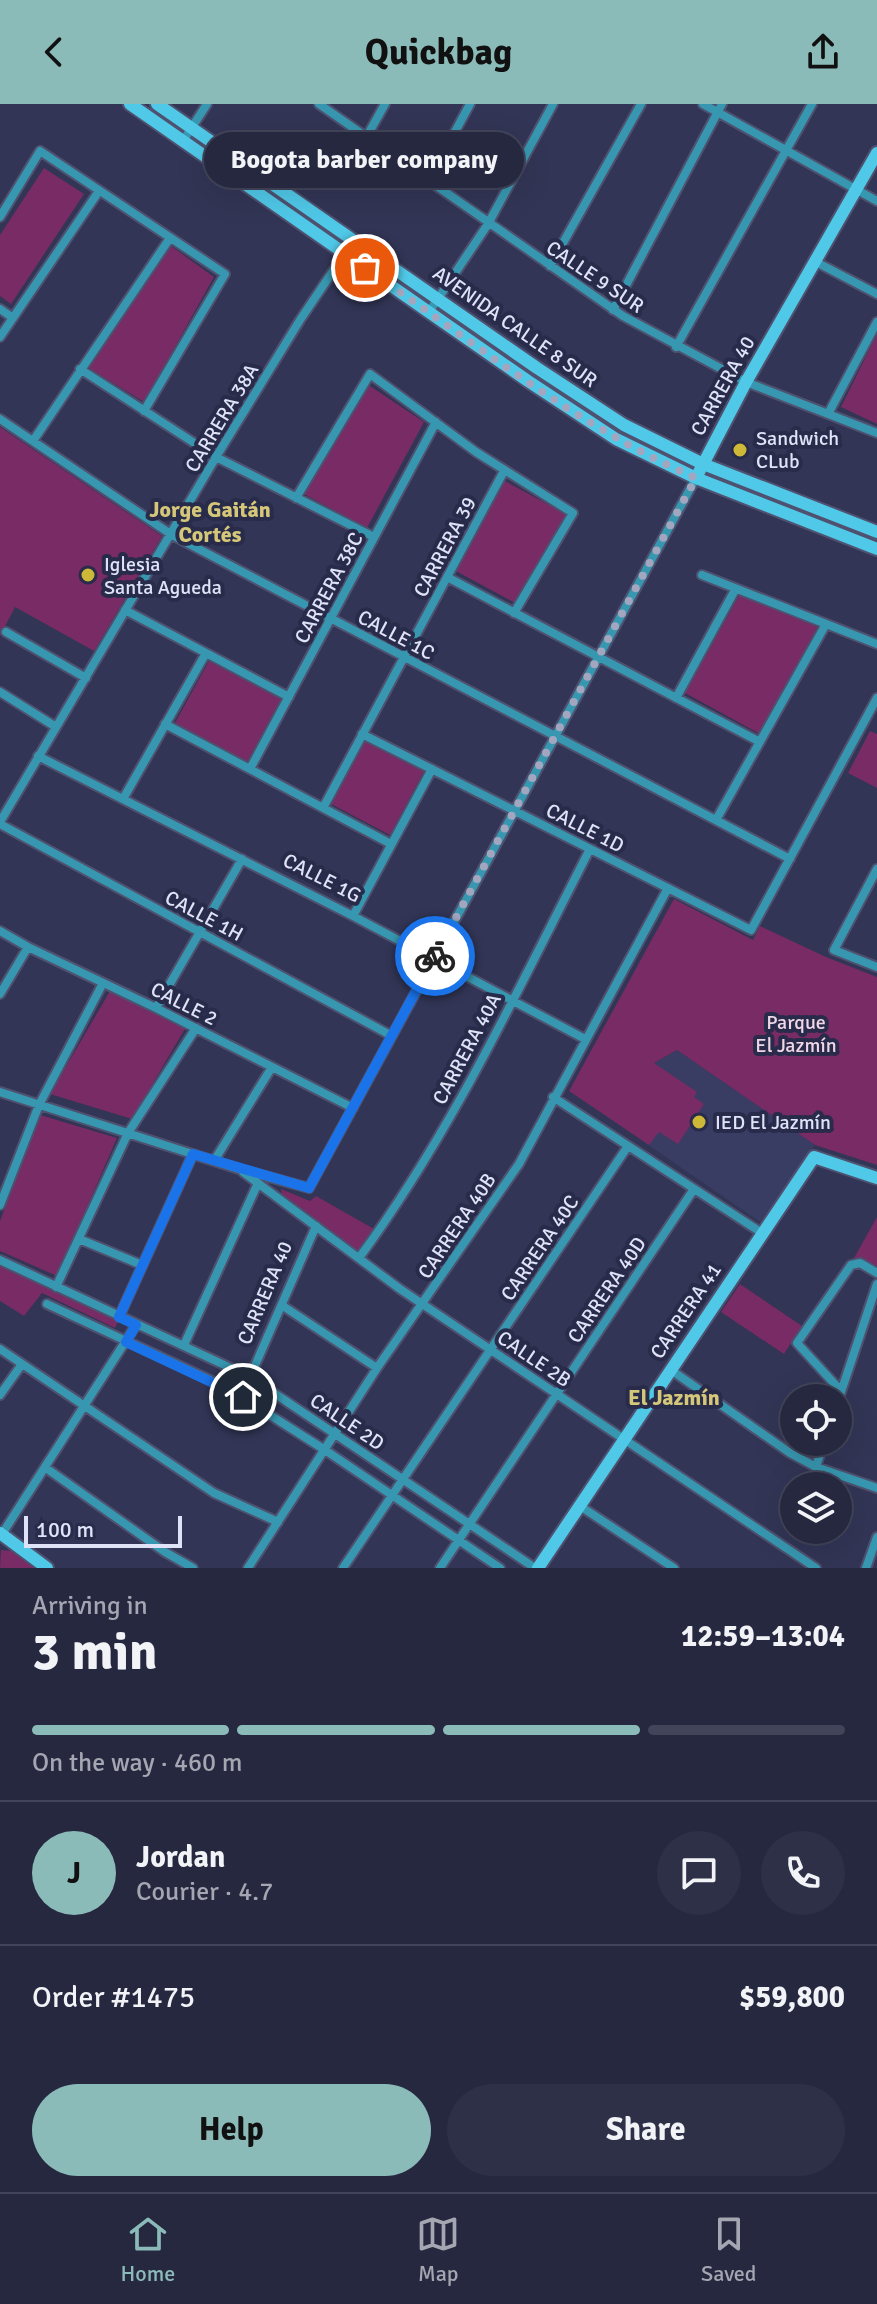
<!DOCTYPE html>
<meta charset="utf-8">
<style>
:root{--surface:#262840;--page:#2e3047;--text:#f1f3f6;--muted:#a4a6b1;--line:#424459;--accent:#8bbbb9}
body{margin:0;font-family:Signika,sans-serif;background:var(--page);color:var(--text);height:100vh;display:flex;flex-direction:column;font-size:30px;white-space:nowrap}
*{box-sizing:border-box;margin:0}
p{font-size:26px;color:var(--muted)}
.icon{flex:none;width:44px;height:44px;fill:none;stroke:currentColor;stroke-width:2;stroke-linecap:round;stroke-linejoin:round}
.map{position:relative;height:1464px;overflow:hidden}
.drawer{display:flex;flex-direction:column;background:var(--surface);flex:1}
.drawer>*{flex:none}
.fabs{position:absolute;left:780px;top:1280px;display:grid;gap:16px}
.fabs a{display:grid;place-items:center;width:72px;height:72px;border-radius:50%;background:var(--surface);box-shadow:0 8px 32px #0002,0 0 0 2px var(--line);font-size:40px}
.scale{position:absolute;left:24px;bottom:20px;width:158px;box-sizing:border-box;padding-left:8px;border:4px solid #e0e3f8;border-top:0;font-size:22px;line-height:28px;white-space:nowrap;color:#e0e3f8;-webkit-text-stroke:6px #282b4a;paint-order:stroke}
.pin{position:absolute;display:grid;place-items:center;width:68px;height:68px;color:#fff;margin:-34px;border:4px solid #fff;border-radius:50%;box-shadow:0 2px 8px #0007}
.courier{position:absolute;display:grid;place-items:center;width:80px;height:80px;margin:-40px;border:6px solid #1a73e8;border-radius:50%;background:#fff;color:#222;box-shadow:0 2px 10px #0007}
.bubble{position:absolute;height:56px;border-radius:28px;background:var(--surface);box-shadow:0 8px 32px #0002,0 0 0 2px var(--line);font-size:26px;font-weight:800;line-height:56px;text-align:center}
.summary em{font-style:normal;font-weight:800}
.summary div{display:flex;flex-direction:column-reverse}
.summary{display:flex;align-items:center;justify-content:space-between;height:136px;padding:0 32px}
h1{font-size:52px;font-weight:800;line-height:60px}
.bar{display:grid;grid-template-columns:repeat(4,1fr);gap:12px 8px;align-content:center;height:96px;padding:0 32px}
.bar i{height:10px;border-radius:6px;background:var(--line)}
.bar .on{background:var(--accent)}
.bar p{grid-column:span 4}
.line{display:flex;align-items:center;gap:20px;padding:0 32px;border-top:2px solid var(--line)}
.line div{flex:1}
.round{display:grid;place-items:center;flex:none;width:84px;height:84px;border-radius:42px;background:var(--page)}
.action{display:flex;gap:16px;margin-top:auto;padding:16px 32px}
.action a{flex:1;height:92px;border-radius:48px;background:var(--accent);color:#111;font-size:32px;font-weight:800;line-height:92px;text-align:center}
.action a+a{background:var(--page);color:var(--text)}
header{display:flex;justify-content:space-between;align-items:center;height:104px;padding:0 32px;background:var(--accent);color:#111;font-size:36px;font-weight:800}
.menu{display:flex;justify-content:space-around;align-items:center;height:112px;border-top:2px solid var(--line);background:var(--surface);font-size:22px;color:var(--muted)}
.menu a{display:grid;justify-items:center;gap:4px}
.menu .on{color:var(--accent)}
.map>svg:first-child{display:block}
</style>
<header><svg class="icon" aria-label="back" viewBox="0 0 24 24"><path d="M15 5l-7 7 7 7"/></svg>Quickbag<svg class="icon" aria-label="share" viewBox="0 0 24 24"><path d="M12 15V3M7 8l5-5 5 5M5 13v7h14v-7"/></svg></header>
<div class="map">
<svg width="877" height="1464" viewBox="0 0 877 1464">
<rect width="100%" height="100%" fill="#323555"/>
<path fill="#3a3d63" d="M677 946 815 1041 760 1118 586 998Z"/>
<path fill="#782b64" d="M44 64 84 90 11 200 0 192V131Z
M171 142 214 173 144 298 87 263Z
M877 230V320L841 303Z
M367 280 424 318 367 424 304 390Z
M0 323 162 432 94 547 15 503 0 532Z
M503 376 566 410 517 500 454 466Z
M740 490 819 520 760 630 685 589Z
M209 557 281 595 247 658 175 619Z
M870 627 877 630V684L848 669Z
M365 636 424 667 390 731 331 700Z
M674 795 753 836 760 822 826 853 877 873V1061L815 1041 677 946 654 959 697 988 694 993 704 1000 678 1040 659 1028 649 1041 569 987Z
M110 887 186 923 132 1015 50 990Z
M40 1011 117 1034 57 1172 0 1147V1117Z
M281 1085 310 1097 316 1092 374 1125 358 1148 282 1090Z
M877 1113V1164L854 1154Z
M0 1161 118 1217 115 1224 42 1189 24 1212 0 1197Z
M740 1180 802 1222 784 1250 721 1208Z
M1 1446 13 1447 36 1464H0Z"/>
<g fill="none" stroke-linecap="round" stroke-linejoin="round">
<defs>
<path id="street" d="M319 0 623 212 746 278 877 329
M703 0 877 97
M367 32 385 0
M183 37 207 0
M429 76 470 0
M0 113 40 47 225 170 144 307
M816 158 877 190
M550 162 641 0
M0 205 13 214
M613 206 722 0
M429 208 488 120 553 0
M0 233 99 87
M676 243 812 0
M80 265 216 353 374 433
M828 310 877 218
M0 315 172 431 790 755
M33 337 170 134
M296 394 370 270 476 348 573 409 514 509
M702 471 877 540
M447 473 760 638
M125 506 289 593
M6 528 86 574
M0 588 56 623
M676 594 735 486
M165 620 391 740
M362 630 751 826 877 594
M38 652 353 812 585 935
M250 665 436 318
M123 695 206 549
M323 704 504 367
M716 716 826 520
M0 718 216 353 300 216 354 136
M0 720 392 932
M877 765 834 846 877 863
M353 812 432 665
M0 827 28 843 156 904 353 1004
M0 890 28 843
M156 904 242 755
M0 988 239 1065 309 1084 696 374
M553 993 762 1129
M214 1057 272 963
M243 1068 400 1185 816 1464
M0 1101 39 1001 103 879
M79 1135 142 1161
M359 1154C452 1028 519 883 590 745
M0 1156 250 1273 535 1464
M56 1183 128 1029 196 924
M47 1200 229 1285 325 1346 500 1464
M283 1202 377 1264
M119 1213 193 1050
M184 1241 258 1079
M0 1245 214 1389 278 1418
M671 1266 790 1349 816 1363 877 1384
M250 1273 316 1122
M841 1287 797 1239 851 1161 860 1159 877 1169
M0 1291 22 1260
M838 1297 877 1180
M816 1363 824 1338
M46 1364 165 1448 193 1464
M580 1402 674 1464
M2 1430 136 1221
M248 1464 377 1264 519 1060 668 784
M343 1464 628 1042
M440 1464 694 1085
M866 1464 877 1433"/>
<path id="secondary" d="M130 0 528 277 616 335 696 374 877 445
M157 0 537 264 624 321 703 360 877 428
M699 368 746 278 877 49
M0 1429 47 1464
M538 1464 814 1053 877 1074"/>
</defs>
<use href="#street" stroke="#4e516f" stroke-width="12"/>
<use href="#secondary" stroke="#4e516f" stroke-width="16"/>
<use href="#street" stroke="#3797b0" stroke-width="8"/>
<use href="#secondary" stroke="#50c8e8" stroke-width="12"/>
</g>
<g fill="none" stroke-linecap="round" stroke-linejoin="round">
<path stroke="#a3a6bf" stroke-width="8" stroke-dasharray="0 14.4" d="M365 164C473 237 576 322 696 374L435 852"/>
<path stroke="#1a73e8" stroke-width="10" d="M243 1293 126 1238 136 1221 119 1213 193 1050 309 1084 435 852"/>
</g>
<g fill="#ceb837" stroke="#282b4a" stroke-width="3">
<circle cx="740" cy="346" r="8"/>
<circle cx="88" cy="471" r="8"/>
<circle cx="699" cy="1018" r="8"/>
</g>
<g text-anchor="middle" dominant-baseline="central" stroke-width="8" stroke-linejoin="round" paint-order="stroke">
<g font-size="20" fill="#e0e3f8" stroke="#282b4a">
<text transform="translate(595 173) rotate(34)">CALLE 9 SUR</text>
<text transform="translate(515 223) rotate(35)">AVENIDA CALLE 8 SUR</text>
<text transform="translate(723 282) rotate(-61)">CARRERA 40</text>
<text transform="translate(222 314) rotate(-59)">CARRERA 38A</text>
<text transform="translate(445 443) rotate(-62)">CARRERA 39</text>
<text transform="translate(329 484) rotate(-62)">CARRERA 38C</text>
<text transform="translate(396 531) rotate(28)">CALLE 1C</text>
<text transform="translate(585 724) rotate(27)">CALLE 1D</text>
<text transform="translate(322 774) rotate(27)">CALLE 1G</text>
<text transform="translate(204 812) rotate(28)">CALLE 1H</text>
<text transform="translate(184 900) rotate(27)">CALLE 2</text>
<text transform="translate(467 945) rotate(-62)">CARRERA 40A</text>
<text transform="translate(457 1122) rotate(-56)">CARRERA 40B</text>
<text transform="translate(540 1144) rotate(-56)">CARRERA 40C</text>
<text transform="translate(607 1186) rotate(-56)">CARRERA 40D</text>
<text transform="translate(265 1189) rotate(-67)">CARRERA 40</text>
<text transform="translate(686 1207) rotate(-56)">CARRERA 41</text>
<text transform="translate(534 1255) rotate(34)">CALLE 2B</text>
<text transform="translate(347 1318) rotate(34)">CALLE 2D</text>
</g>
<g font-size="20" fill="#e0e3f8" stroke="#282b4a" text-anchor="start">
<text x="756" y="334">Sandwich<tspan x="756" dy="23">CLub</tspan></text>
<text x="104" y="460">Iglesia<tspan x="104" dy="23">Santa Agueda</tspan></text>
<text x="715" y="1018">IED El Jazmín</text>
</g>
<g font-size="20" fill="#f0d6e6" stroke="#282b4a">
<text x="796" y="918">Parque<tspan x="796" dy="23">El Jazmín</tspan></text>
</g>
<g font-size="22" font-weight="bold" fill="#d5c779" stroke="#282b4a">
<text x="210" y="405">Jorge Gaitán<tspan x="210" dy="25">Cortés</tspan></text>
<text x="674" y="1293">El Jazmín</text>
</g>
</g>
</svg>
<div class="fabs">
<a><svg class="icon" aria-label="locate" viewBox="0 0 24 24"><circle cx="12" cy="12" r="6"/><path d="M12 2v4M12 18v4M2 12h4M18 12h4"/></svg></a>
<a><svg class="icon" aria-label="layers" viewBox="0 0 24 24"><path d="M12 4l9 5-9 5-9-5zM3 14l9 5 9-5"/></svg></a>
</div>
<div class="scale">100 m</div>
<div class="pin" style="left:365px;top:164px;background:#ea580c"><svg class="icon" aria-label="bag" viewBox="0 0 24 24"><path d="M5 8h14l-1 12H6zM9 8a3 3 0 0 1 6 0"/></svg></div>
<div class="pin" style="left:243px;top:1293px;background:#1f2937"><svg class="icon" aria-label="home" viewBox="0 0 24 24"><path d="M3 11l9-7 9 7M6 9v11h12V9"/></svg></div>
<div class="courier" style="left:435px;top:852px"><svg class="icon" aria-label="bike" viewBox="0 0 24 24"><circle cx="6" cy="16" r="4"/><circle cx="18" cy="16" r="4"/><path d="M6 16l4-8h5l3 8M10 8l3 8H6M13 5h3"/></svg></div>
<div class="bubble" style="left:204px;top:28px;width:320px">Bogota barber company</div>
</div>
<section class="drawer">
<div class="summary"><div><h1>3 min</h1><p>Arriving in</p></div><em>12:59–13:04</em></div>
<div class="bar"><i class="on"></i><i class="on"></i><i class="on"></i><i></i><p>On the way · 460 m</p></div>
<div class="line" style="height:144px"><b class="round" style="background:var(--accent);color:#111">J</b><div><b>Jordan</b><p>Courier · 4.7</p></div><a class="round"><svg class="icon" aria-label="chat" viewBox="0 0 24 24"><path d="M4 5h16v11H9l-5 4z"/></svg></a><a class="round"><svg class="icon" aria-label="phone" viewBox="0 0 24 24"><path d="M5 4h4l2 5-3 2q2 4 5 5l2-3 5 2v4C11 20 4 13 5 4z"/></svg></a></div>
<div class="line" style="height:104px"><div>Order #1475</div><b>$59,800</b></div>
<div class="action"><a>Help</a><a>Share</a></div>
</section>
<nav class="menu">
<a class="on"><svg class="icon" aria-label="home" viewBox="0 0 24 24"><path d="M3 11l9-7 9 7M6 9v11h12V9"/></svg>Home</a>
<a><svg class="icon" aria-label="map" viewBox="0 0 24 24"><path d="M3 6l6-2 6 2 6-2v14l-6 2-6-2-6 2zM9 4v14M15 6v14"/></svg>Map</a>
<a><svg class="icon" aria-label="saved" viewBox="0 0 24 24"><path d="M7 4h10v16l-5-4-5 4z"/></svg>Saved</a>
</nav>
